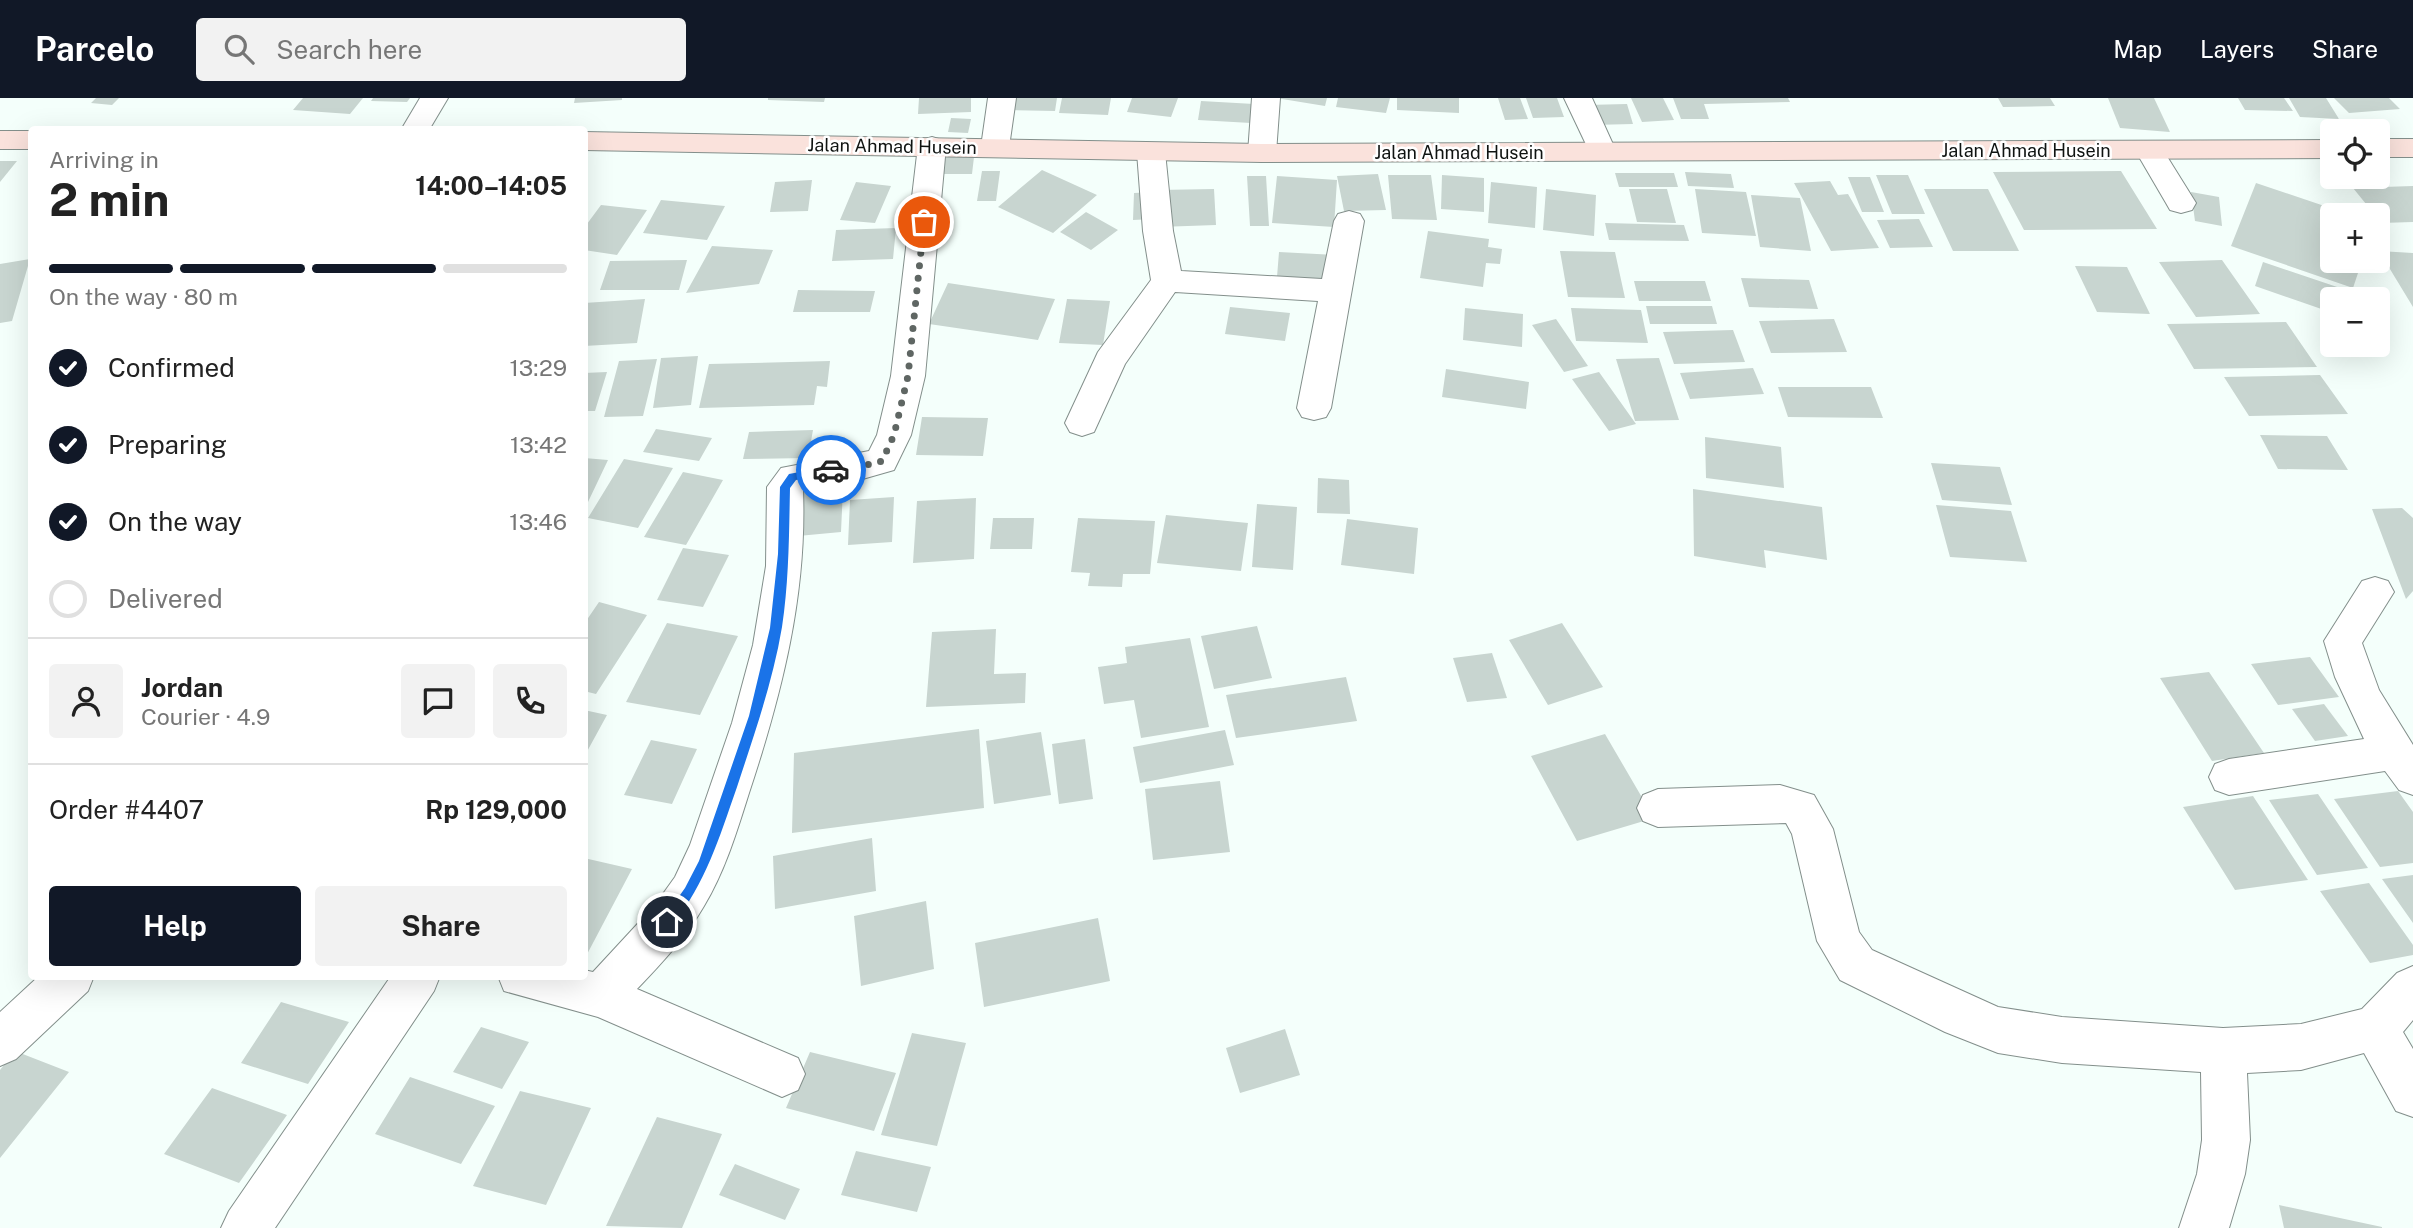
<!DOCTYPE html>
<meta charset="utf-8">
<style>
:root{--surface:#fff;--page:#f2f2f2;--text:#222;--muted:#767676;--line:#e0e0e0;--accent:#111827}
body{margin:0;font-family:"Public Sans",sans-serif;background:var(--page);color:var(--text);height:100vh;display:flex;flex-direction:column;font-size:26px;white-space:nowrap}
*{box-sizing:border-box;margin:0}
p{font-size:23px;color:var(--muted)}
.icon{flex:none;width:38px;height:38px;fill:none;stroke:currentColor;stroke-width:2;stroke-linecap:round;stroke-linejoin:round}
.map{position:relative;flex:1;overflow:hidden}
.drawer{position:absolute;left:28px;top:28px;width:560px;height:854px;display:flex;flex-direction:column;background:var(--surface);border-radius:7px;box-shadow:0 7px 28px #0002}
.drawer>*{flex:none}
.controls{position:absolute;left:2320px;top:21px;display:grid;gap:14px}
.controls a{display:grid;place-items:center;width:70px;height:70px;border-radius:7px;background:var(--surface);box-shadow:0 7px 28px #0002;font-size:35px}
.pin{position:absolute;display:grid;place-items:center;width:60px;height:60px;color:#fff;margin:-30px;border:4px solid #fff;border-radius:50%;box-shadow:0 2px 7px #0007}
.courier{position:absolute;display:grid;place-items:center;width:70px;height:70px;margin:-35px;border:5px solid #1a73e8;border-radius:50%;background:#fff;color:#222;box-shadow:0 2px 9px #0007}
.headline em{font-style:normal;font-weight:700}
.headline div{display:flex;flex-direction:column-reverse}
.headline{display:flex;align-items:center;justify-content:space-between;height:119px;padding:0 21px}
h1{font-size:46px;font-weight:700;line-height:52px}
.bar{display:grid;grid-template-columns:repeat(4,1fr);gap:10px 7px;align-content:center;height:84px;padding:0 21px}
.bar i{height:9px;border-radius:5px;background:var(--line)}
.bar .selected{background:var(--accent)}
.bar p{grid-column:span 4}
.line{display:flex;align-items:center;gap:18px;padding:0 21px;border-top:2px solid var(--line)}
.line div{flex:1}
.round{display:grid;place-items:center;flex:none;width:74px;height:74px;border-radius:7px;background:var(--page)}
ol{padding:0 21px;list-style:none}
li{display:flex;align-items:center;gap:21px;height:77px}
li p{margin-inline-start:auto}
li .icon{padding:7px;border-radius:50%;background:var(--accent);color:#fff;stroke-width:4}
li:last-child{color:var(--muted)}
li i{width:38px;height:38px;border:4px solid var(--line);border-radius:50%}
.action{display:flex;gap:14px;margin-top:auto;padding:14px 21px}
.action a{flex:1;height:80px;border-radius:7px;background:var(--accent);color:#fff;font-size:28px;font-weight:700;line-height:80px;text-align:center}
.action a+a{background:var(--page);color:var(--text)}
header{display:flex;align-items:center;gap:42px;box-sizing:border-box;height:98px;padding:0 35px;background:var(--accent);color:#fff}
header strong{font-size:33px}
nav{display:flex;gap:38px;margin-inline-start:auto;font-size:24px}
.search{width:490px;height:63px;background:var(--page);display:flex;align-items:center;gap:18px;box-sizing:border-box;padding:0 24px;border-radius:7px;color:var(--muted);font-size:26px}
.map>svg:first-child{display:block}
</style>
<header>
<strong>Parcelo</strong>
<div class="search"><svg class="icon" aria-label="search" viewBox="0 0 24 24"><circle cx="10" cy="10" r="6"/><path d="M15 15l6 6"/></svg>Search here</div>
<nav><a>Map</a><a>Layers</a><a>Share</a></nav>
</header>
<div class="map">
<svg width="2413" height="1130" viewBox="0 0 2413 1130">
<rect width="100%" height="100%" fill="#f4fffb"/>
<path fill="#c8d5d0" d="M96 0H119L112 7 91 5Z
M303 0H363L350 16 293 12Z
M373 0H410L407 4 371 3Z
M575 0H622V2L574 5Z
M768 0H825L824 4 768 2Z
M919 0H971V14L918 16Z
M1009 0H1057L1055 13 1007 12Z
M1062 0H1111L1108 17 1059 15Z
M1132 0H1178L1171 19 1127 14Z
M1276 0H1327L1325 8Z
M1338 0H1390L1386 15 1336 9Z
M1397 0H1459V15L1397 12Z
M1498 0H1520L1528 21 1505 22Z
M1526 0H1557L1564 19 1533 20Z
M1631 0H1663L1674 22 1642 24Z
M1673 0H1788L1790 4 1704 6 1709 21H1681Z
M1998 0H2050L2055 8 2003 9Z
M2108 0H2154L2170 34 2120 30Z
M2238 0H2284L2293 13 2245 12Z
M2289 0H2326L2339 21 2300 19Z
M2334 0H2389L2400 11 2349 15Z
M1201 3 1254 6 1251 25 1198 22Z
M1627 6 1633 26 1592 27 1586 7Z
M951 20 971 21 968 35 948 34Z
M945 59H974L972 76H942Z
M0 63H17L0 84Z
M1042 72 1097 97 1053 135 998 109Z
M982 73H1000L996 103H977Z
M2121 73 2157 131 2024 132 1993 74Z
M1685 74 1731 76 1734 90 1688 88Z
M1615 75H1674L1678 89H1619Z
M1378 76 1386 112 1344 113 1337 78Z
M1388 77H1431L1437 122 1392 121Z
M1442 77 1484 80V114L1441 111Z
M1876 77H1908L1925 116H1892Z
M1247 78H1266L1269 128H1250Z
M1277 78 1337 82 1334 129 1272 125Z
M1848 79H1870L1884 114H1862Z
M812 82 808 113 770 114 775 84Z
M1830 83 1838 97 1848 96 1879 150 1831 153 1794 85Z
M856 84 891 88 875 125 840 122Z
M1491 84 1537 89 1535 130 1488 125Z
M2256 85 2351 117H2333V163H2362L2353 190 2231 148Z
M2413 88V124L2381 125 2378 117H2375L2353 90Z
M1214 91 1216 127 1159 129 1158 92Z
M1546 91 1596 97 1594 138 1543 132Z
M1629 91H1667L1676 125 1637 124Z
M1695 91 1746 94 1756 138 1702 135Z
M1924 91H1988L2019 153H1953Z
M1153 94V121L1133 122 1134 95Z
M2191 94 2219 99 2222 128 2195 123Z
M1751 97 1800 100 1811 153 1760 149Z
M661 102 725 108 707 142 643 135Z
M601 107 647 112 617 157 584 152V130Z
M1086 114 1118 132 1091 152 1060 134Z
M1919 121 1933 149 1890 150 1877 122Z
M1605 125 1684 127 1689 143 1609 142Z
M896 130 893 161 832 163 836 132Z
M1428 133 1489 141 1488 149 1502 151 1500 166 1486 165 1483 189 1420 180Z
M712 148 773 152 759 186 686 195Z
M1560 153 1615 154 1625 200 1568 199Z
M2379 153 2413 155V209Z
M1279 154 1336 157 1335 182 1277 179Z
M30 161 12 223 0 225V166Z
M687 162 679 192H600L610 163Z
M2222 162 2260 216 2196 219 2159 164Z
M2263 164 2352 194 2350 201H2333V215L2255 188Z
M2075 168 2127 169 2150 216 2097 214Z
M1741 180 1809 182 1818 211 1749 209Z
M1634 183H1705L1711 203H1639Z
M948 185 1055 201 1038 242 929 226Z
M798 192 875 193 870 214H793Z
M645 201 637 245 584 248V205Z
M1067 201 1110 203 1103 247 1059 245Z
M1646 208H1712L1717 226H1650Z
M1230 209 1290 215 1285 243 1225 236Z
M1465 210 1523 216 1522 249 1463 242Z
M1571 210 1641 212 1648 245 1576 243Z
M1556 221 1588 268 1564 274 1532 227Z
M1834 221 1847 254 1771 255 1759 223Z
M2286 224 2317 269 2194 271 2167 226Z
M1733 232 1745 264 1674 266 1663 234Z
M698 258 691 307 653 310 661 260Z
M1659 260 1679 322 1635 323 1616 261Z
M657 261 643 318 604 319 619 263Z
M830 263 827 289 817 288 814 307 699 310 709 266Z
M1753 270 1764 296 1690 301 1680 275Z
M1446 271 1529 284 1526 311 1442 299Z
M607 274 595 313H584V275Z
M1599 274 1636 326 1609 333 1572 281Z
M2320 277 2348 316 2249 318 2224 279Z
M1778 289H1871L1883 320 1788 319Z
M922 319 988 320 983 358 916 357Z
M656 331 712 340 699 363 643 354Z
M813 332 808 360 743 361 749 334Z
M2260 337 2327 338 2348 372 2278 371Z
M1705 339 1781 349 1784 390 1706 380Z
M584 360 608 362 588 404H584Z
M624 361 673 370 638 430 588 420Z
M1931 365 2000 369 2012 407 1942 402Z
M683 374 723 382 686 447 644 439Z
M1318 380 1349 382 1350 416 1317 415Z
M843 390 841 434 798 438 801 394Z
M1693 391 1822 409 1827 462 1764 452 1766 470 1694 458Z
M894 399 892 444 848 447 850 402Z
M976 400 974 461 913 465 917 403Z
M1257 406 1297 409 1293 472 1252 469Z
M1936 407 2011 413 2027 464 1950 459Z
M2402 410 2413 420V493L2406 501 2372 411Z
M1166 417 1248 425 1241 473 1157 465Z
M993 420H1034L1032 451H990Z
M1078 420 1155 423 1150 476H1123L1122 489 1088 488 1090 475 1071 474Z
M1347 421 1418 430 1414 476 1341 467Z
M683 450 729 457 703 509 657 502Z
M599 504 647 517 596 596 584 593V526Z
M667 525 738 538 700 617 626 604Z
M1562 525 1603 589 1548 607 1509 542Z
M1257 528 1272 580 1214 591 1201 538Z
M996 531 994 576 1026 575 1025 605 926 609 932 534Z
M1190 540 1209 629 1141 640 1134 602 1104 606 1098 569 1127 565 1125 549Z
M1492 555 1507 600 1467 604 1453 560Z
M2310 559 2339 599 2278 607 2251 566Z
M2209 574 2264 655 2212 663 2160 580Z
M1346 579 1357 623 1236 640 1226 597Z
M2324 606 2348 638 2315 643 2292 611Z
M584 612 607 617 584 659Z
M979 631 984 710 792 735 794 655Z
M1225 632 1234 667 1140 685 1133 649Z
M1041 634 1051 697 994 706 986 643Z
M1605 636 1654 720 1577 743 1531 658Z
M1085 641 1093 701 1059 706 1052 646Z
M651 642 697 651 672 706 624 697Z
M1220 683 1230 754 1153 762 1145 691Z
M2398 693 2413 714V765L2380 769 2334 701Z
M2318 696 2368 770 2317 777 2269 702Z
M2253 698 2308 782 2235 792 2183 709Z
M872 740 876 793 775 811 773 758Z
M584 760 632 771 584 862Z
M2413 777V825L2382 781Z
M2369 785 2413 847V857L2370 865 2320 793Z
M926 803 934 871 861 888 854 818Z
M1098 820 1110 883 984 909 975 845Z
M281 904 349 924 308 986 241 965Z
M481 929 529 944 502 991 453 974Z
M1285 931 1300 977 1240 995 1226 950Z
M912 935 966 945 937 1048 881 1037Z
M15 953 69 974 0 1060V972Z
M810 954 896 975 874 1033 786 1010Z
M410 979 495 1008 461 1066 375 1036Z
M212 990 287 1017 239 1085 164 1056Z
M520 993 591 1010 546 1107 473 1088Z
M657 1019 722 1036 682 1130 606 1128Z
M856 1053 931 1069 917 1114 841 1097Z
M735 1066 800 1091 785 1122 719 1097Z
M2279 1107 2382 1129V1130H2284Z"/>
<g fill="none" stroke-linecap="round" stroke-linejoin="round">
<defs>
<path id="street" d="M420 0H448L429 32H401Z
M988 0H1016L1009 49 1005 55 995 58 985 55 981 49Z
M1252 0H1280L1276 55 1272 61 1262 64 1252 61 1248 55Z
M1564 0H1592L1616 53 1612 59 1602 62 1592 59Z
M932 39 942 42 946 48 925 278 911 337 894 372 859 382 803 392C807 497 782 595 749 695 737 733 725 773 704 808 686 839 662 865 637 891L798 960 805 976 798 992 782 999 598 919 504 893 498 878H584V872L593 874 655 807 675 779 690 747 732 625 753 547 766 468 767 389 781 370 869 353 877 337 891 278 918 48 922 42Z
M2149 43 2159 46 2163 52 2196 105 2192 112 2181 115 2170 112 2166 105 2135 52 2139 46Z
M1151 45 1161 48 1165 54 1173 133 1181 173 1322 181 1334 123 1338 116 1349 113 1360 116 1364 123 1331 310 1326 319 1314 322 1302 319 1297 310 1318 203 1175 194 1125 266 1094 334 1082 338 1070 334 1065 325 1098 254 1151 182 1143 133 1137 54 1141 48Z
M2375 479 2388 483 2394 494 2362 545 2379 592 2413 647V697L2399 692 2385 673 2229 697 2215 692 2209 679 2215 666 2229 661 2364 641 2335 579 2324 543 2362 483Z
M1780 687 1814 697 1833 731 1859 834 1872 852 1998 909 2062 919 2223 930 2301 926 2362 911 2397 875 2413 868V922L2403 934 2413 951V1019L2396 1013 2364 955 2301 972 2247 975 2250 1042 2245 1076 2229 1130H2179L2197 1076 2202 1042 2201 974 2062 965 1998 955 1945 934 1840 882 1817 843 1792 736 1786 725 1658 729 1643 723 1637 710 1643 697 1658 691Z
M39 878H94L88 893 16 961 0 968V914Z
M391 878H440L434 893 275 1130H221L229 1113Z"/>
<path id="secondary" d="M0 33H32V51H0Z
M584 34 1262 46 2333 42V60L1262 64 584 52Z
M2378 41H2413V59H2378Z"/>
</defs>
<use href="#street" stroke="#838f8b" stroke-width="2"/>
<use href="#secondary" stroke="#838f8b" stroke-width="2"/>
<use href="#street" fill="#fff" fill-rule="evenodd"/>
<use href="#secondary" fill="#fae2dc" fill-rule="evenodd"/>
</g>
<path fill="#1a73e8" d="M831 368 837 372 835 375 796 382 790 390C789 436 789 483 782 529 773 583 754 637 737 689 718 743 707 782 672 828L667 830 661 824 685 790 699 763 749 618 770 530 778 456 780 389 789 376Z"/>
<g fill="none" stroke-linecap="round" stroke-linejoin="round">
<path stroke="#5f6663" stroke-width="7" stroke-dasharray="0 12.6" d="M831 372 859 369 882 363 894 337 908 278 924 124"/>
</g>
<g text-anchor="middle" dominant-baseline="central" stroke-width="5" stroke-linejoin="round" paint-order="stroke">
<g font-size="18" fill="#0f1311" stroke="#fff">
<text transform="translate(892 48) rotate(1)">Jalan Ahmad Husein</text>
<text x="2026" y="52">Jalan Ahmad Husein</text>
<text x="1459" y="54">Jalan Ahmad Husein</text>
</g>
</g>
</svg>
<div class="controls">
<a><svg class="icon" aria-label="locate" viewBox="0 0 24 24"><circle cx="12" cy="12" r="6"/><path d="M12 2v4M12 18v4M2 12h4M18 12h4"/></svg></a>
<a>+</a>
<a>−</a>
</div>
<div class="pin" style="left:924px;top:124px;background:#ea580c"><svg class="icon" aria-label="bag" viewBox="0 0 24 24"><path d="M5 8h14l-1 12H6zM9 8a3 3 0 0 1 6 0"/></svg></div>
<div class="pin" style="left:667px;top:824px;background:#1f2937"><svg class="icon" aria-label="home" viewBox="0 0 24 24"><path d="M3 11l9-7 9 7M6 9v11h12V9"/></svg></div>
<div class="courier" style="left:831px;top:372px"><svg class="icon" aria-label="car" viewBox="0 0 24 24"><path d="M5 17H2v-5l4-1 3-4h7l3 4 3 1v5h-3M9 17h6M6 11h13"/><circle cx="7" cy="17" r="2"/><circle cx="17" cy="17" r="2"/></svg></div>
<section class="drawer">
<div class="headline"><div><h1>2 min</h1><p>Arriving in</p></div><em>14:00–14:05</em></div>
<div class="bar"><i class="selected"></i><i class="selected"></i><i class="selected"></i><i></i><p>On the way · 80 m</p></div>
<ol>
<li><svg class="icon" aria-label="check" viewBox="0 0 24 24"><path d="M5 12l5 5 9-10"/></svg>Confirmed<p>13:29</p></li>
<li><svg class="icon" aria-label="check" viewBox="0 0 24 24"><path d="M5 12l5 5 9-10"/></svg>Preparing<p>13:42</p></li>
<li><svg class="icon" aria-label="check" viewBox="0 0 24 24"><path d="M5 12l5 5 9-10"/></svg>On the way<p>13:46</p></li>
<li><i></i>Delivered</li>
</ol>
<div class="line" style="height:126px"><a class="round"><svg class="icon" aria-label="person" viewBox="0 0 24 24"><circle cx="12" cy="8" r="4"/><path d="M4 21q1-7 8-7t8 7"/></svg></a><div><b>Jordan</b><p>Courier · 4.9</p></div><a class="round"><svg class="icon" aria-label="chat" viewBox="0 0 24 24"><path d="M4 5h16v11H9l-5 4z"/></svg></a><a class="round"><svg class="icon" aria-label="phone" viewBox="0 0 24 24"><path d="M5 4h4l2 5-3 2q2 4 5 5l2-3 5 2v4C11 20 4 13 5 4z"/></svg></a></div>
<div class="line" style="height:91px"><div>Order #4407</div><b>Rp 129,000</b></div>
<div class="action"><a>Help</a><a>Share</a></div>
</section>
</div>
